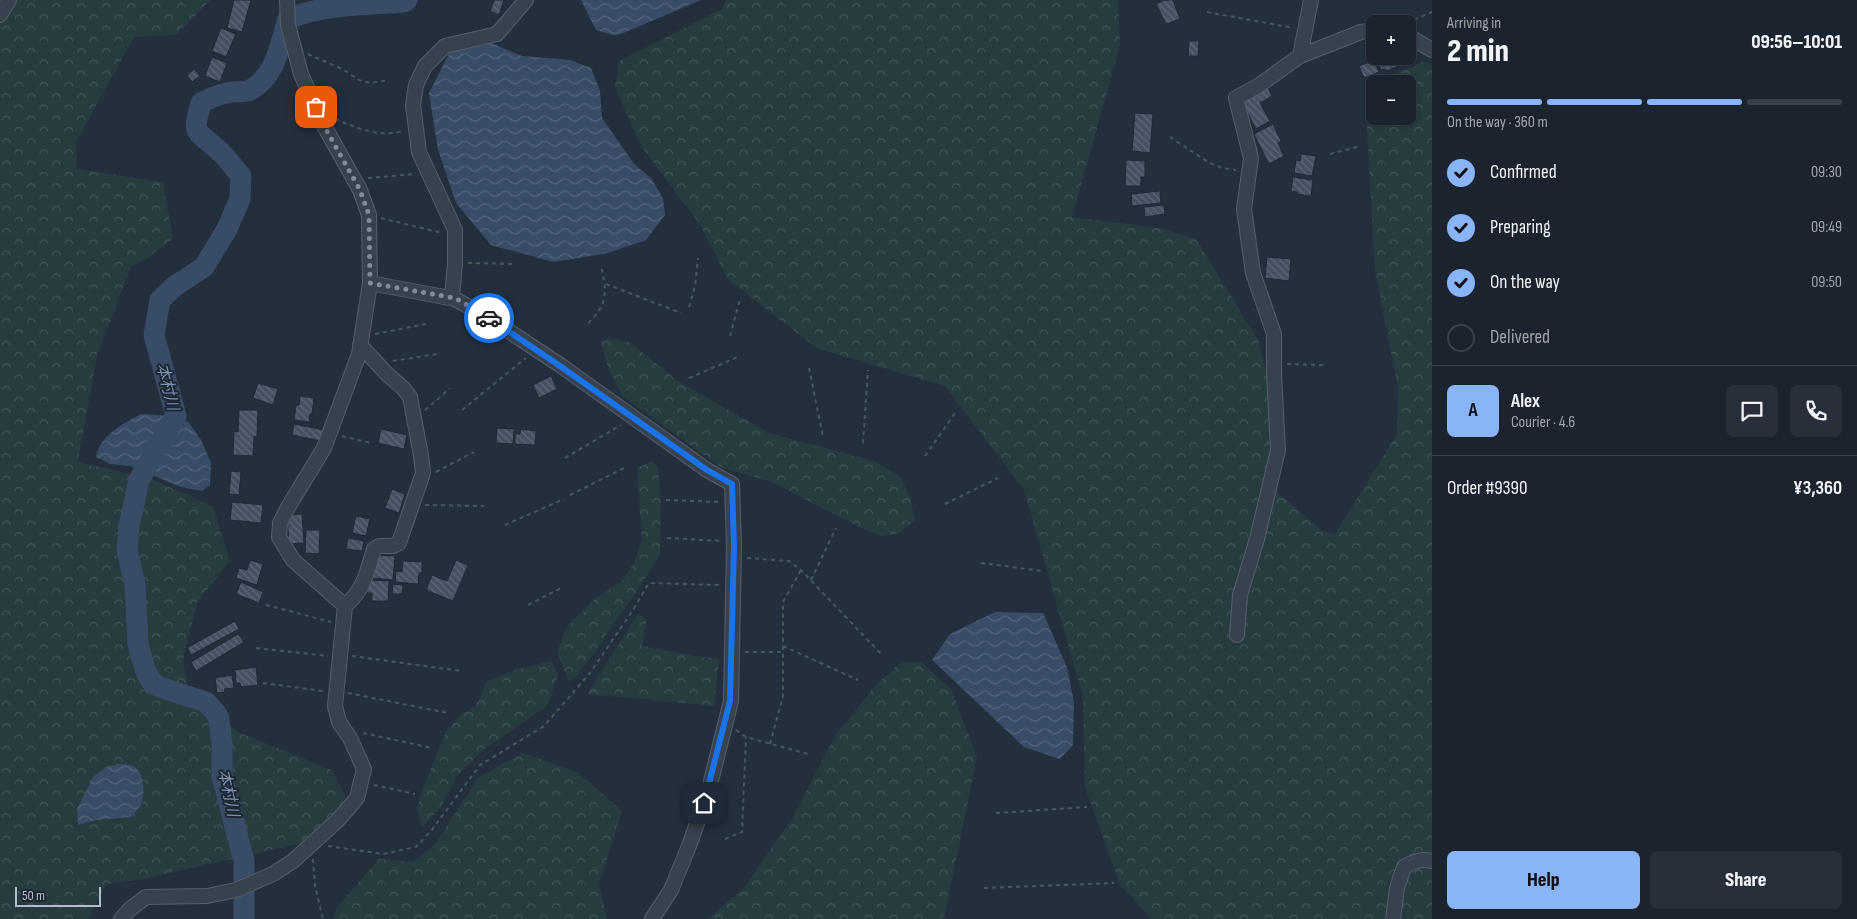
<!DOCTYPE html>
<meta charset="utf-8">
<style>
:root{--surface:#1b232e;--page:#282f3a;--text:#f1f3f6;--muted:#a0a4aa;--line:#39404a;--accent:#8ab4f8}
body{margin:0;font-family:"Sofia Sans Condensed","Noto Sans JP",sans-serif;background:var(--page);color:var(--text);height:100vh;display:flex;flex-direction:column;font-size:19px;white-space:nowrap}
*{box-sizing:border-box;margin:0}
p{font-size:16px;color:var(--muted)}
.icon{flex:none;width:28px;height:28px;fill:none;stroke:currentColor;stroke-width:2;stroke-linecap:round;stroke-linejoin:round}
.map{position:relative;flex:1;overflow:hidden}
.drawer{display:flex;flex-direction:column;background:var(--surface);width:425px}
.drawer>*{flex:none}
.fabs{position:absolute;left:1366px;top:15px;display:grid;gap:10px}
.fabs a{display:grid;place-items:center;width:50px;height:50px;border-radius:8px;background:var(--surface);box-shadow:0 1px 4px #0004,0 0 0 1px var(--line);font-size:25px}
.scale{position:absolute;left:15px;bottom:12px;width:86px;box-sizing:border-box;padding-left:5px;border:2px solid #b4bcc9;border-top:0;font-size:14px;line-height:18px;white-space:nowrap;color:#b4bcc9;-webkit-text-stroke:4px #1d2633;paint-order:stroke}
.pin{position:absolute;display:grid;place-items:center;width:42px;height:42px;color:#fff;margin:-21px;border-radius:10px;box-shadow:0 2px 8px #0006}
.courier{position:absolute;display:grid;place-items:center;width:50px;height:50px;margin:-25px;border:4px solid #1a73e8;border-radius:50%;background:#fff;color:#222;box-shadow:0 1px 6px #0007}
.headline em{font-style:normal;font-weight:800}
.headline div{display:flex;flex-direction:column-reverse}
.headline{display:flex;align-items:center;justify-content:space-between;height:85px;padding:0 15px}
h1{font-size:32px;font-weight:800;line-height:38px}
.bar{display:grid;grid-template-columns:repeat(4,1fr);gap:8px 5px;align-content:center;height:60px;padding:0 15px}
.bar i{height:6px;border-radius:4px;background:var(--line)}
.bar .on{background:var(--accent)}
.bar p{grid-column:span 4}
.line{display:flex;align-items:center;gap:12px;padding:0 15px;border-top:1px solid var(--line)}
.line div{flex:1}
.round{display:grid;place-items:center;flex:none;width:52px;height:52px;border-radius:8px;background:var(--page)}
ol{padding:0 15px;list-style:none}
li{display:flex;align-items:center;gap:15px;height:55px}
li p{margin-inline-start:auto}
li .icon{padding:5px;border-radius:50%;background:var(--accent);color:#111;stroke-width:4}
li:last-child{color:var(--muted)}
li i{width:28px;height:28px;border:2px solid var(--line);border-radius:50%}
.action{display:flex;gap:10px;margin-top:auto;padding:10px 15px}
.action a{flex:1;height:58px;border-radius:8px;background:var(--accent);color:#111;font-size:20px;font-weight:800;line-height:58px;text-align:center}
.action a+a{background:var(--page);color:var(--text)}
main{display:flex;flex:1;min-height:0}
.map>svg:first-child{display:block}
</style>
<main>
<div class="map">
<svg width="1432" height="919" viewBox="0 0 1432 919">
<defs>
<pattern id="forest-crowns" width="20" height="18" patternUnits="userSpaceOnUse" patternTransform="scale(1.25)"><rect width="20" height="18" fill="#263c3f"/><path d="M2 6a3 3 0 1 1 6 0M12 15a3 3 0 1 1 6 0" fill="none" stroke="#435659"/></pattern>
<pattern id="water-waves" width="16" height="10" patternUnits="userSpaceOnUse" patternTransform="scale(1.25)"><rect width="16" height="10" fill="#394c67"/><path d="M0 5q4-4 8 0t8 0" fill="none" stroke="#53647b"/></pattern>
<pattern id="building-back-hatch" width="6" height="6" patternUnits="userSpaceOnUse" patternTransform="scale(1.25)"><rect width="6" height="6" fill="#455162"/><path d="M-1 5l2 2M0 0l6 6M5-1l2 2" fill="none" stroke="#5d6877"/></pattern>
</defs>
<rect width="100%" height="100%" fill="#242f3e"/>
<path fill="url(#forest-crowns)" d="M0 0H210L176 35 134 37 76 142 77 169 163 182 173 239 146 259 131 267 97 355 78 462 151 479 213 507 230 560 197 603 183 659 188 688 238 732 332 770 346 798 334 817 307 842 143 879 107 884 88 919H0Z
M726 0H1118L1120 46 1072 217 1159 228 1196 239 1258 340 1271 388 1269 485 1322 531 1335 534 1397 434 1398 388 1375 271 1366 113 1375 98V116H1408V84H1384L1387 78 1424 61 1432 65V919H1152L1120 885 1085 787 1083 697 1024 490 945 386 816 348 728 279 701 226 641 146 615 88 619 61 722 9Z
M610 338 631 343 679 382 769 433 874 461 900 476 910 497 915 520 900 533 881 536 859 527 772 482 722 468 622 396 608 368 601 341Z
M652 461 658 467 661 505 660 555 635 594 595 651 579 673 569 682 557 652 567 627 596 598 623 580 634 563 642 540 637 468Z
M638 614 647 619 642 646 694 656 719 659 714 706 587 694Z
M552 661 558 676 547 706 483 750 457 776 441 807 422 827 417 809 423 788 445 734 458 717 476 705 482 694 486 682 518 669Z
M901 662H921L951 689 977 757 944 919H708L743 889 791 821 835 736 874 687Z
M523 753 577 772 622 811 599 884 607 919H333L337 907 379 859 414 862 434 845 479 777Z"/>
<path fill="url(#water-waves)" d="M581 0H701L621 34 613 35 596 30Z
M491 43 522 56 570 60 591 68 600 91 602 118 634 164 651 178 663 198 665 215 646 240 608 253 554 262 491 245 456 203 438 150 429 93 450 52Z
M141 414 176 416 189 423 201 440 211 463 210 485 202 491 181 487 130 466 110 464 96 457C99 436 124 423 141 414Z
M995 612 1043 613 1067 667 1074 702 1073 745 1060 759 1024 747 932 660 950 634Z
M117 764C121 764 126 764 130 765 144 768 146 792 141 804 139 808 134 813 131 817L96 820 78 825 77 809 93 777 106 767Z"/>
<g fill="none" stroke-linecap="round" stroke-linejoin="round">
<path stroke="#394c67" stroke-width="21" d="M244 919V861L222 776V745L219 719 216 713 206 702 159 687 152 682 146 672 138 645 135 585 127 550 129 526 139 480 176 416 154 335 160 300 175 286 204 267 227 229 240 199 241 176C233 167 226 156 217 149 195 129 192 135 201 103 210 98 220 94 231 92 237 91 245 93 250 90 276 77 280 44 288 19 324 4 365 5 404 2L407 0"/>
</g>
<path fill="url(#building-back-hatch)" stroke="#1f2835" d="M234 0H251L242 32 227 28Z
M494 0H504L499 15 490 11Z
M1165 0H1173L1180 19 1166 24 1156 4Z
M221 28 236 34 226 57 212 51Z
M1189 41H1199L1198 56H1188Z
M1375 56H1396L1399 66 1386 71 1385 69 1381 70Z
M212 57 227 63 220 82 205 76Z
M1374 60 1379 72 1364 78 1359 66Z
M194 69 200 76 192 82 187 75Z
M1267 86 1272 96 1260 103 1270 121 1256 129 1241 100Z
M1135 113 1153 114 1150 153 1132 151Z
M1273 124 1281 141 1278 143 1284 156 1269 164 1254 134Z
M1301 154 1316 156 1312 176 1294 173 1296 160 1300 161Z
M1126 160 1145 161V177H1141V186H1125Z
M1293 177 1313 180 1311 196 1297 194V192L1291 191Z
M1160 191 1161 203 1132 206 1131 194Z
M1164 205 1165 214 1145 217 1144 207Z
M1267 257 1291 259 1289 281 1265 278Z
M551 376 557 389 539 398 533 385Z
M258 383 278 389 273 405 253 398Z
M300 396 314 398 312 414H310L309 422 294 420 296 405H299Z
M239 410H258L257 437 254 436 253 456 233 455 234 431 238 432Z
M294 424 324 430 321 441 292 435Z
M497 428 514 429 513 444 496 443Z
M381 429 407 435 404 449 378 443Z
M521 429 536 431 535 445 515 444V434H520Z
M231 471 241 472 239 495 229 494Z
M392 489 405 494 399 513 385 508Z
M232 502 263 505 261 523 230 520Z
M302 514 304 543 289 544 287 515Z
M356 516 370 519 366 536 352 533Z
M306 530H320L319 554 305 553Z
M348 538 364 541 362 551 346 549Z
M375 555 395 556 393 580 373 578Z
M250 560 263 564 257 585 236 578 239 568 247 570Z
M456 560 468 565 453 601 426 590 432 575 447 581Z
M403 561 422 562V573H419L418 584 395 582 396 571 402 572Z
M367 580 389 581 388 601H372V593H367Z
M241 582 263 592 259 603 236 594Z
M393 584 403 585 402 594H392Z
M235 621 239 629 191 655 187 648Z
M238 634 244 642 196 671 191 662Z
M256 667 258 685 241 687 240 683H236L235 670Z
M232 675 234 688 224 689 225 692 217 693 215 678Z"/>
<g fill="none" stroke-linecap="round" stroke-linejoin="round">
<defs>
<path id="street" d="M0 15 9 0
M1408 36 1432 50
M1300 56 1311 0
M370 283 455 299 489 318 560 365 707 470 732 484 734 546 731 701 709 789 689 846 671 890 652 919
M452 298 455 263V230L419 152 413 105 416 85 425 66 445 46 497 34 526 0
M345 606C364 590 367 572 374 549L379 546H393L399 543 423 473 421 455 410 397 403 388 387 374 360 345
M1237 635 1240 595 1257 539 1278 450 1274 374V334L1253 273 1244 209 1251 158 1236 98 1258 86 1300 56 1361 32 1375 30
M121 919 130 909 146 897 207 896 236 890 273 874 293 861 338 820 357 798 364 769 350 738 339 722 335 706 345 606 293 560 279 537 280 523 287 509 324 448 359 354 370 283 369 215 360 190 323 124 301 74 288 25 287 0
M1393 919 1397 888 1404 867C1413 862 1421 858 1432 861"/>
</defs>
<use href="#street" stroke="#565f6c" stroke-width="16"/>
<path stroke="#44595c" stroke-width="2" stroke-dasharray="4 4" stroke-linecap="butt" d="M1207 12 1294 28
M1407 23 1432 12
M308 54 344 70 359 80 370 83 389 80
M335 119C358 128 378 138 403 131
M1170 137 1208 162 1222 168 1236 170
M1330 154 1361 146
M368 178 416 174
M381 218 442 233
M468 263 516 264
M606 284 681 313
M689 307 695 286 698 258
M588 323C608 305 607 291 601 266
M375 334 426 324
M730 336 740 299
M393 361 437 354
M1287 364 1323 365
M809 368 823 437
M689 378 740 356
M425 410 438 399 450 388
M462 410 526 358
M342 436 371 443
M863 443 868 370
M925 456 955 413
M565 458 621 425
M436 472 474 452
M570 495 626 467
M666 500 719 502
M945 504 998 478
M425 505 484 506
M505 525 564 499
M667 538 722 541
M747 558 789 561 801 570 882 655
M981 563 1043 571
M811 580 836 528
M266 605 331 622
M528 605 561 588
M783 646 858 680
M256 648 328 656
M745 652H782
M352 656 461 671
M263 683 323 691
M348 693 448 713
M736 730 746 737 808 754
M363 733 432 748
M770 744 783 696V602L801 570
M374 785 415 794
M996 813 1087 807
M725 839 742 832 746 737
M328 846 383 854 416 847 431 831 480 765 544 726 590 673 631 613 649 583 720 585
M313 859 315 886 323 919
M984 888 1114 883"/>
<use href="#street" stroke="#38414e" stroke-width="14"/>
</g>
<g fill="none" stroke-linecap="round" stroke-linejoin="round">
<path stroke="#828b98" stroke-width="5" stroke-dasharray="0 9" d="M316 107 323 124 360 190 369 215 370 283 455 298 489 318"/>
<path stroke="#1a73e8" stroke-width="6" d="M489 318 560 366 707 470 732 484 734 546 730 701 704 803"/>
</g>
<g text-anchor="middle" dominant-baseline="central" stroke-width="4" stroke-linejoin="round" paint-order="stroke">
<g font-size="16" font-style="italic" fill="#7c92b1" stroke="#1d2633">
<text transform="translate(167 387) rotate(76)">本村川</text>
<text transform="translate(228 793) rotate(78)">本村川</text>
</g>
</g>
</svg>
<div class="fabs">
<a>+</a>
<a>−</a>
</div>
<div class="scale">50 m</div>
<div class="pin" style="left:316px;top:107px;background:#ea580c"><svg class="icon" aria-label="bag" viewBox="0 0 24 24"><path d="M5 8h14l-1 12H6zM9 8a3 3 0 0 1 6 0"/></svg></div>
<div class="pin" style="left:704px;top:803px;background:#1f2937"><svg class="icon" aria-label="home" viewBox="0 0 24 24"><path d="M3 11l9-7 9 7M6 9v11h12V9"/></svg></div>
<div class="courier" style="left:489px;top:318px"><svg class="icon" aria-label="car" viewBox="0 0 24 24"><path d="M5 17H2v-5l4-1 3-4h7l3 4 3 1v5h-3M9 17h6M6 11h13"/><circle cx="7" cy="17" r="2"/><circle cx="17" cy="17" r="2"/></svg></div>
</div>
<section class="drawer">
<div class="headline"><div><h1>2 min</h1><p>Arriving in</p></div><em>09:56–10:01</em></div>
<div class="bar"><i class="on"></i><i class="on"></i><i class="on"></i><i></i><p>On the way · 360 m</p></div>
<ol>
<li><svg class="icon" aria-label="check" viewBox="0 0 24 24"><path d="M5 12l5 5 9-10"/></svg>Confirmed<p>09:30</p></li>
<li><svg class="icon" aria-label="check" viewBox="0 0 24 24"><path d="M5 12l5 5 9-10"/></svg>Preparing<p>09:49</p></li>
<li><svg class="icon" aria-label="check" viewBox="0 0 24 24"><path d="M5 12l5 5 9-10"/></svg>On the way<p>09:50</p></li>
<li><i></i>Delivered</li>
</ol>
<div class="line" style="height:90px"><b class="round" style="background:var(--accent);color:#111">A</b><div><b>Alex</b><p>Courier · 4.6</p></div><a class="round"><svg class="icon" aria-label="chat" viewBox="0 0 24 24"><path d="M4 5h16v11H9l-5 4z"/></svg></a><a class="round"><svg class="icon" aria-label="phone" viewBox="0 0 24 24"><path d="M5 4h4l2 5-3 2q2 4 5 5l2-3 5 2v4C11 20 4 13 5 4z"/></svg></a></div>
<div class="line" style="height:65px"><div>Order #9390</div><b>¥3,360</b></div>
<div class="action"><a>Help</a><a>Share</a></div>
</section>
</main>
